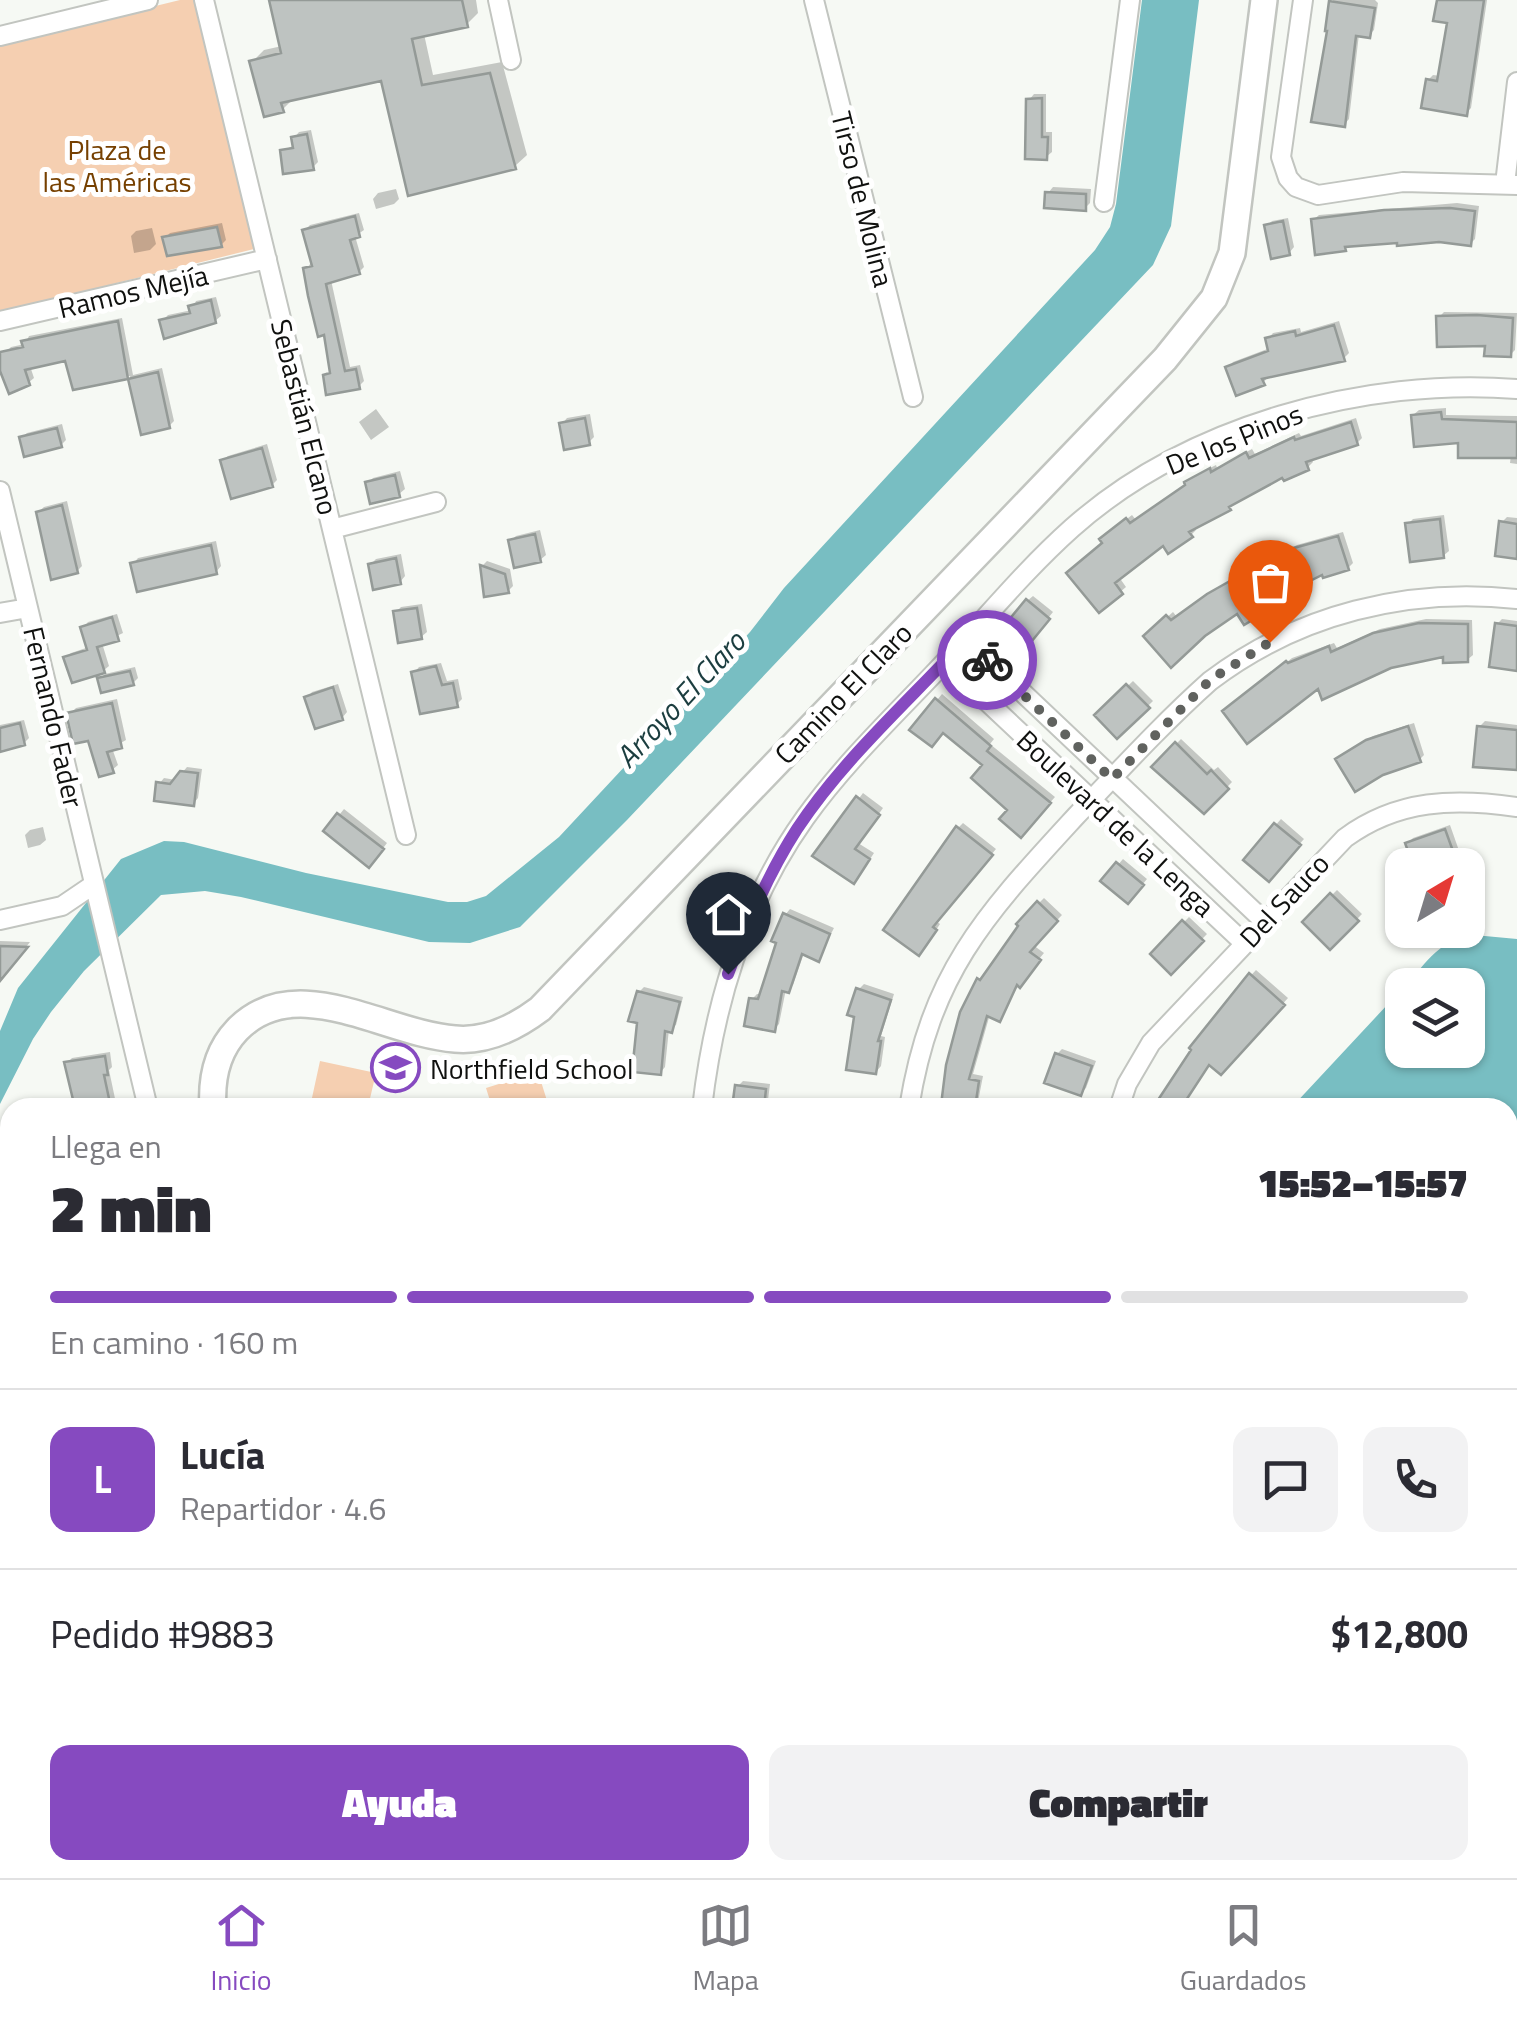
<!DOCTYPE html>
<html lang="es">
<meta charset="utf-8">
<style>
:root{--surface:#fff;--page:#f2f2f3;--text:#2b2b33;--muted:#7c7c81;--line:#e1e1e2;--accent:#864ac0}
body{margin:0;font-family:"Titillium Web",sans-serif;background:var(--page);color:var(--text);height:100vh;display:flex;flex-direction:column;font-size:38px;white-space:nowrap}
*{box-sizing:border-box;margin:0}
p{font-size:32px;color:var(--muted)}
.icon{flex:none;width:55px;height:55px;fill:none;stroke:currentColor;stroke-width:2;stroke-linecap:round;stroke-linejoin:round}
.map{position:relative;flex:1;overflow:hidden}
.details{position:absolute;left:0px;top:1098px;width:1518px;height:782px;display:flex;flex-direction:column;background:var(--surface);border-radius:30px 30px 0 0;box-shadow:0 2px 8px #0004}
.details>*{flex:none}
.needle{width:65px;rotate:38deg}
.tools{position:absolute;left:1385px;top:848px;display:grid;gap:20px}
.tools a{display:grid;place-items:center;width:100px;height:100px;border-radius:20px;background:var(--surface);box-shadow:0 2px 8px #0004;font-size:50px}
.pin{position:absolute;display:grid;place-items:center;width:85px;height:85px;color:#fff;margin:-102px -42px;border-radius:50% 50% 50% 0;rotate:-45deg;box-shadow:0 0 10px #0007}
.pin .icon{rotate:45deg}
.courier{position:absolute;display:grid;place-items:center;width:100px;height:100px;margin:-50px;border:8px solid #864ac0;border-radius:50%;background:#fff;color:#222;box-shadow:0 2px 12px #0007}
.summary em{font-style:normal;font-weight:800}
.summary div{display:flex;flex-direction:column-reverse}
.summary{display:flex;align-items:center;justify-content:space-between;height:170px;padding:0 50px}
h1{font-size:65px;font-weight:800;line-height:75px}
.bar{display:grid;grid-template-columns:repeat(4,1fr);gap:15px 10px;align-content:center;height:120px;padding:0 50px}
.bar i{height:12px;border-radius:8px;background:var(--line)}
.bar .current{background:var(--accent)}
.bar p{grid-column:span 4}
.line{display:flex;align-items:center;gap:25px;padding:0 50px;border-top:2px solid var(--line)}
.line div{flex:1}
.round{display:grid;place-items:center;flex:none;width:105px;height:105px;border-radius:20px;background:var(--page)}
.action{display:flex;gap:20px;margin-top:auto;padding:20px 50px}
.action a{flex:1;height:115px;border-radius:20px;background:var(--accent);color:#fff;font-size:40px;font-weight:800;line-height:115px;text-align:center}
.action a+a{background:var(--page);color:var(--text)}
.tabs{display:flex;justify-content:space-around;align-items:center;height:140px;border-top:2px solid var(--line);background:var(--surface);font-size:28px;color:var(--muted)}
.tabs a{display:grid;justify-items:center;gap:5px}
.tabs .current{color:var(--accent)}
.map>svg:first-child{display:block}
</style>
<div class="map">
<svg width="1517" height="1878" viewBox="0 0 1517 1878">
<rect width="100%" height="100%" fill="#f6f9f4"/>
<path fill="#f5cfb1" d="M180 0H194L199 9 254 249 0 312V44Z
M320 1061 376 1073 368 1107H310Z
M538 1072 549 1107H492L486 1088Z
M738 1870H884L880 1878H748Z"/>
<path fill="#78bec2" d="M1142 0H1199L1171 226 1153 265 627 820 520 927 470 943 429 942 241 897 205 891 161 895 84 971 51 1012 33 1039 0 1104V1031L18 988 121 859 164 841 184 842 306 873 448 902H467L486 896 559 837 750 632 784 588 1095 250 1110 227 1116 204Z
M1474 935 1517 939V1375L1508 1376V1108L1292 1107 1402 989V1050H1468V985H1406C1427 962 1441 938 1474 935Z"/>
<path fill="#0003" d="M271 0H476L478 13 467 24 424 34 433 75 502 62 527 155 515 166 383 78 295 97 282 110 252 62 264 50 282 46Z
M1333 0H1375L1378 3 1374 30 1369 35 1359 34 1349 119 1344 125 1314 120Z
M1439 0H1487L1471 108 1466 113 1428 80 1433 75 1441 76 1450 21Z
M1034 94H1046V132H1052V152L1046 157 1029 100Z
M311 130 318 162 312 168 282 151 295 145 294 138 299 132Z
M1053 187 1091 189 1090 203 1085 208 1048 193Z
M396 189 399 199 394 204 376 209 373 199 378 193Z
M1457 203 1479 206 1475 239 1470 244 1399 240 1349 244 1344 248 1313 220 1319 215Z
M359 213 364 230 355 236 364 267 359 272 331 280 350 367 360 365 364 381 358 387 326 376 332 369 326 332 306 269 311 263 305 230 310 225Z
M1288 218 1294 247 1289 253 1267 226 1272 221Z
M222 223 226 240 221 245 165 238 170 233Z
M152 228 156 244 150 250 134 253 131 236 136 231Z
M216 297 221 316 215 321H162L168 315 192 310 196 301Z
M1444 312 1517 313 1515 350 1510 355 1439 317Z
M122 318 133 375 162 368 174 421 169 426 143 432 130 376 75 387 67 358 30 366 34 378 28 383 0 375V358L11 347 25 344 29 336Z
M1339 321 1349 353 1344 358 1268 377 1263 383 1228 368 1233 362 1270 348 1268 339 1273 333 1300 328 1301 332Z
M1446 408V415L1517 416V464L1510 463 1511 455 1461 440 1413 415 1419 410Z
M376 409 389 427 371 440 359 422Z
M590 414 594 437 589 442 562 424 567 418Z
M1356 418 1362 438 1357 443 1311 458 1313 462 1308 467 1283 474 1194 527 1196 530 1191 535 1163 542 1119 577 1126 587 1099 610 1107 534 1132 515 1136 520 1188 485 1192 477 1216 465 1217 468 1252 449 1255 454 1299 433 1301 436Z
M62 424 66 440 61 445 21 438 27 433Z
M267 444 277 480 272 485 222 461 228 456Z
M400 471 405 489 399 494 368 483 373 478Z
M67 501 82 566 77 571 38 512 44 507Z
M1444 515 1449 551 1443 556 1408 524 1413 519Z
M1507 517 1517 518V557L1502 522Z
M540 530 546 555 540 560 510 541 516 536Z
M1343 532 1353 563 1348 568 1324 572 1273 597 1275 601 1270 606 1238 611 1146 636 1173 612 1177 617 1215 589 1275 556 1297 545Z
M216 541 221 566 216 572 133 564 138 558Z
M401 554 405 576 400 582 370 565 376 559Z
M487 561 510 569 513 586 508 591 486 594 482 566Z
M1033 596 1053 612 1032 638 1027 601Z
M422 604 427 632 421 637 396 612 401 607Z
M117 614 123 633 102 643 109 666 103 671 66 658 71 653 89 647 83 628 88 622Z
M1426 619 1472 620 1473 655 1467 660 1445 654 1230 707 1292 658 1334 643 1337 648 1380 629Z
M1502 619 1517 621V666L1497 624Z
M441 663 447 681 458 679 462 699 457 704 414 673 419 667Z
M135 667 138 678 133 683 100 679 105 674Z
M1133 681 1153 701 1117 736 1097 715Z
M338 684 347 712 342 718 307 698 312 692Z
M942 694 994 739 990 744 1055 797 1021 835 985 765 944 730 913 729Z
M117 699 126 740 112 748 118 765 112 770 70 714 76 708Z
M24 720 29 738 24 743 0 749V725Z
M1485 721 1517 725V768L1479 727Z
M1414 723 1424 755 1419 760 1382 773 1343 754 1373 736Z
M1181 739 1214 770 1218 767 1232 782 1204 811 1154 767Z
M187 767 202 769 198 798 193 804 159 784 164 778 176 780Z
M863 793 883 808 858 843 874 853 859 876 816 856Z
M344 809 387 843 374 860 326 831Z
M1281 819 1304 839 1269 879 1246 859Z
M963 823 996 849 936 921 940 924 924 948 958 828Z
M1450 825 1463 862 1460 865H1415L1408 843 1413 838Z
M43 827 46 840 40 845 28 848 25 835 30 830Z
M1123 859 1147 879 1133 896 1104 881Z
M1337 890 1362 914 1330 947 1305 922Z
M1044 898 1062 915 1033 945 1044 953 1019 983 1004 1013 999 1019 990 1014 973 1074 983 1076 978 1102 973 1108H942L948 1065 979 980 1021 925 1019 923Z
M790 909 834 928 818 959 804 953 793 985 786 989 779 1024 774 1029 752 999 757 994H762L785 915Z
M1189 917 1207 934 1171 971 1153 954Z
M0 941 30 942 0 980Z
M1256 970 1288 998 1221 1072 1227 1001Z
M864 984 894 994 881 1036 885 1037 881 1066 876 1072 858 990Z
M644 987 683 997 676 1025 669 1029 665 1067 660 1073 639 992Z
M1062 1049 1096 1061 1086 1088 1081 1093 1057 1054Z
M110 1052 112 1067 109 1070 117 1108H77L67 1063 72 1058Z
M743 1081 770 1084 767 1108H734L738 1086Z
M0 1215 6 1240 10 1239V1281L0 1283Z
M10 1324V1369L0 1372V1326Z
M1517 1520V1560H1508V1522Z
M1517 1746V1788L1508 1791V1749Z
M448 1870H496L498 1878H450Z
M566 1870H643L652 1878H576Z
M978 1870H1008L1003 1878H972Z
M1110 1870H1151L1156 1878H1113Z
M1179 1870H1228L1230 1878H1207L1205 1872 1181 1878Z
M1343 1870H1381L1378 1878H1345Z
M1466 1870H1497L1499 1878H1468Z"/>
<path fill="#bec3c1" stroke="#949a97" stroke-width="2.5" d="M269 0H462L468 27 412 39 422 85 490 73 516 169 408 196 381 81 281 103 284 112 264 117 249 61 281 53Z
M1437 0H1484L1467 116 1421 108 1426 79 1437 81 1447 23 1433 21Z
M1329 1 1375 8 1370 38 1356 36 1345 127 1311 122 1327 31H1325Z
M1042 98V137H1048L1047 160 1025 159 1026 99Z
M307 134 314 170 283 174 280 150 293 148 291 137Z
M1045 192 1086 194V211L1044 208Z
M1450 208 1475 211 1471 246 1439 242 1397 246V243L1345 247 1346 251 1315 255 1311 219 1384 210Z
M355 216 360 237 350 240 360 274 326 284 345 371 356 369 360 389 326 395 323 375 330 373 324 335 318 337 308 296 303 268 312 266 302 230Z
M1283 221 1290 255 1271 259 1264 225Z
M217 227 222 247 167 256 162 237Z
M211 300 216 323 164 339 159 320 190 313 188 306Z
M1477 315 1513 318 1511 357 1484 356 1485 346 1437 347 1436 316Z
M118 321 128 379 73 390 65 361 25 370 30 385 9 394 0 371V352L23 347 21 341Z
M1334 325 1345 361 1262 379 1265 385 1236 396 1225 367 1268 351 1265 338 1295 331 1296 336Z
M158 372 170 428 141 435 128 379Z
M1441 412 1442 419 1517 422V458H1458V443L1414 447 1411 415Z
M585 418 590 445 564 450 559 423Z
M1351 422 1358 445 1306 462 1309 470 1284 481 1282 478 1229 507 1231 510 1189 532 1193 537 1168 554 1163 546 1115 583 1123 594 1099 613 1066 573 1102 543 1099 539 1126 518 1130 523 1185 485 1184 482 1210 468 1211 472 1246 452 1249 458 1294 437 1295 440Z
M57 428 62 447 24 457 19 437Z
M262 448 273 487 231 499 220 460Z
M395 475 400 497 370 504 365 482Z
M62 505 78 573 51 580 36 512Z
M1440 519 1444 558 1410 562 1405 523Z
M1499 521 1517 524V559L1495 556Z
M535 534 541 562 514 568 508 540Z
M1338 536 1349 570 1323 578 1322 575 1268 602 1272 608 1244 625 1237 614 1205 636 1171 668 1143 636 1166 615 1171 620 1207 594 1267 560 1290 549Z
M211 545 217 574 137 592 130 563Z
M396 558 401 584 373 590 368 564Z
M480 565 505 574 509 593 484 597Z
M1026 599 1050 619 1027 647 1003 627Z
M417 608 422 639 398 643 393 611Z
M112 617 119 641 97 647 105 673 72 683 63 657 87 650 80 627Z
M1419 623 1468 624V662L1443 663V657L1391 668 1322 700 1318 689 1247 744 1222 711 1286 661 1288 663 1329 646 1331 652 1373 633Z
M1495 623 1517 626V671L1489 667Z
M436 666 442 685 453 683 458 707 420 714 411 672Z
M130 671 134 685 101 693 97 678Z
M1126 684 1150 708 1117 739 1094 715Z
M333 687 343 720 315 729 304 697Z
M935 698 991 746 987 751 1051 803 1021 838 999 819 1007 810 971 778 982 765 943 733 932 747 909 730Z
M112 703 122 748 107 752 114 773 99 777 88 741 73 744 66 713Z
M20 723 25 745 0 752V728Z
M1408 726 1421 762 1383 775 1355 792 1335 759 1366 740Z
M1477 726 1517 730V770L1473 767Z
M1175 742 1207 774 1211 770 1229 789 1204 814 1151 767Z
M180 771 198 773 194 806 154 801 156 782 170 784Z
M856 796 880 815 855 849 870 859 854 884 812 856Z
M337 813 384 849 369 868 323 831Z
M1274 823 1301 845 1269 882 1243 860Z
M956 826 993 855 933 927 937 930 919 956 883 930Z
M1445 829 1458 865H1413L1405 843Z
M1116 862 1144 885 1128 904 1100 881Z
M1330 893 1359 921 1330 950 1302 922Z
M1037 901 1058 921 1030 952 1041 960 1020 988 1017 985 1000 1022 987 1016 969 1079 979 1081 975 1108 941 1105 946 1065 960 1012 977 978 980 980 1018 926 1016 924Z
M783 913 830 934 819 962 802 954 789 993 782 991 775 1032 744 1026 749 998 758 999 776 943 771 941Z
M1182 920 1204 941 1171 975 1150 954Z
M0 946 28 947 0 981Z
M1249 973 1285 1005 1221 1075 1209 1065 1181 1108H1170L1158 1100 1191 1050 1189 1048Z
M856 988 891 1000 878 1041H881L876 1074 846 1070 854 1017 847 1015Z
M637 991 680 1002 672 1033 665 1031 661 1075 632 1072 637 1023 628 1021Z
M1055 1053 1092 1066 1081 1096 1044 1083Z
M105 1056 108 1075H104L111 1108H75L64 1062Z
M735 1085 766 1089 764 1108H732Z"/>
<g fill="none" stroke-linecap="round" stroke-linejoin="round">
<defs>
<path id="street" d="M204 0 406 835
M498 0 511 60
M814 0 913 397
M1303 0 1281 157 1288 178 1296 187 1318 195 1403 182 1517 185
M0 36 148 0
M1505 184 1517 82
M1104 202 1130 0
M0 321 267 259
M0 491 148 1108
M332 529 436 502
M0 613 28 608
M966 639 1264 921
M945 662 1244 943
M0 920 62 906 93 885
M702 1108C714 1005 745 902 805 818 845 762 895 715 942 665 985 619 1025 570 1072 528 1188 425 1365 377 1517 389
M909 1108C931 971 986 914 1076 816 1120 770 1163 723 1210 681 1298 614 1408 587 1517 599
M1119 1108 1127 1084 1151 1043 1345 838C1398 799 1455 798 1517 807
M0 1306 10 1304
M0 1495 10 1496
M1508 1496 1517 1495
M1508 1639H1517
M1508 1712 1517 1710
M681 1870 692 1878
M1412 1870 1414 1878
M1429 1870 1431 1878
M1049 1878 1056 1870"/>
<path id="secondary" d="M213 1108C211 1079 217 1051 237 1030 296 969 385 1034 455 1039 486 1042 516 1027 540 1009L1165 359 1214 298 1232 253 1264 0
M0 1546 10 1539
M0 1600 10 1607
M0 1625 10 1667
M56 1870 57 1878
M326 1870 328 1878
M349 1870 350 1878"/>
</defs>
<use href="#street" stroke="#c2c5c0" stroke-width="22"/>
<use href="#secondary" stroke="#c2c5c0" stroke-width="30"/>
<use href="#street" stroke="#fff" stroke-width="18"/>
<use href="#secondary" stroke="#fff" stroke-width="25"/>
</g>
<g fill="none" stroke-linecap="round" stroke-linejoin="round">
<path stroke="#60625f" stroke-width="10" stroke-dasharray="0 18" d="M987 660 1112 779 1210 680 1270 642"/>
<path stroke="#864ac0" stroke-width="12" d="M728 974C747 924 768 874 797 829 844 758 909 701 966 639L987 660"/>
</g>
<defs>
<symbol id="school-ring" viewBox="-11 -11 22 22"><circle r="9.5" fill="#fff" stroke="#864ac0" stroke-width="1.5"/><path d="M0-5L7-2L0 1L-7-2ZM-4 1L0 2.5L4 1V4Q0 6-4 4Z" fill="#864ac0"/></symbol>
</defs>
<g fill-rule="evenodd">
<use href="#school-ring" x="368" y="1040" width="55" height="55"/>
</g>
<g text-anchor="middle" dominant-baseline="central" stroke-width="10" stroke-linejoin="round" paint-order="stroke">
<g font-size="28" fill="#764000" stroke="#fff">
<text x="117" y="149">Plaza de<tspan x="117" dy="32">las Américas</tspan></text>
</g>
<g font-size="28" fill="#10110f" stroke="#fff">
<text transform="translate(863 199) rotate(76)">Tirso de Molina</text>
<text transform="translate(133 291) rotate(-13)">Ramos Mejía</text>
<text transform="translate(305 417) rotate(76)">Sebastián Elcano</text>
<text transform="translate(1234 439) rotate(-22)">De los Pinos</text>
<text transform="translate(843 693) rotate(-46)">Camino El Claro</text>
<text transform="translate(54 717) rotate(77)">Fernando Fader</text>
<text transform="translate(1116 823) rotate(43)">Boulevard de la Lenga</text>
<text transform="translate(1284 900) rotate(-47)">Del Sauco</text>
</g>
<g font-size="28" fill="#10110f" stroke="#fff" text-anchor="start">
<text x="430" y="1068">Northfield School</text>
</g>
<g font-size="30" font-style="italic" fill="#1b3d3f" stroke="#fff">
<text transform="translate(680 699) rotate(-47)">Arroyo El Claro</text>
</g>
</g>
</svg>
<div class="tools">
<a><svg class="needle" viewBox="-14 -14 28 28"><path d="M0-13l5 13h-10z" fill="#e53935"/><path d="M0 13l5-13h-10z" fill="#7c7c81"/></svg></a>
<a><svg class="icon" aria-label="layers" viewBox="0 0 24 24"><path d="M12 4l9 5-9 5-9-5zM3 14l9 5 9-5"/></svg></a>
</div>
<div class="pin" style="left:1270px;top:642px;background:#ea580c"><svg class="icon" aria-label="bag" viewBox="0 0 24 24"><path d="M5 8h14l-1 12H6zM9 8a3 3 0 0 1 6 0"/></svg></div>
<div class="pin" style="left:728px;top:974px;background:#1f2937"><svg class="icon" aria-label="home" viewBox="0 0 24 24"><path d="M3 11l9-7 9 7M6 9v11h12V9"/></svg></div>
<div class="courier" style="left:987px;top:660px"><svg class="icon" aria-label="bike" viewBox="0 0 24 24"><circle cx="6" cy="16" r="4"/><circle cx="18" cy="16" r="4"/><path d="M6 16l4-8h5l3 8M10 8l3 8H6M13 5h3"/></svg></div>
<section class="details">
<div class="summary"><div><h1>2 min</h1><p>Llega en</p></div><em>15:52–15:57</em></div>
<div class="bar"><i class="current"></i><i class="current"></i><i class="current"></i><i></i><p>En camino · 160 m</p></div>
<div class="line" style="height:180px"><b class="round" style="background:var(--accent);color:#fff">L</b><div><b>Lucía</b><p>Repartidor · 4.6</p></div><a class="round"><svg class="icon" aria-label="chat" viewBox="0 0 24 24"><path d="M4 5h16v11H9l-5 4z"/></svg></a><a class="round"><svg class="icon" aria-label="phone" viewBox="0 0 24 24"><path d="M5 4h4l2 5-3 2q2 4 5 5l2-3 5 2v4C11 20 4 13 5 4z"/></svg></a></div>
<div class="line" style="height:130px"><div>Pedido #9883</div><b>$12,800</b></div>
<div class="action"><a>Ayuda</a><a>Compartir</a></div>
</section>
</div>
<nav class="tabs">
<a class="current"><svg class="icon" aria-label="home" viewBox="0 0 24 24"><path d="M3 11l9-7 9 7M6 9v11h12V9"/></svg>Inicio</a>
<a><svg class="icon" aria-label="map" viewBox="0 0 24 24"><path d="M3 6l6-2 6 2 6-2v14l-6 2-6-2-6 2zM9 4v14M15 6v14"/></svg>Mapa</a>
<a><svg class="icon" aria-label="saved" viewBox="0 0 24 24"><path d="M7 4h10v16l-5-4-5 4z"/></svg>Guardados</a>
</nav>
